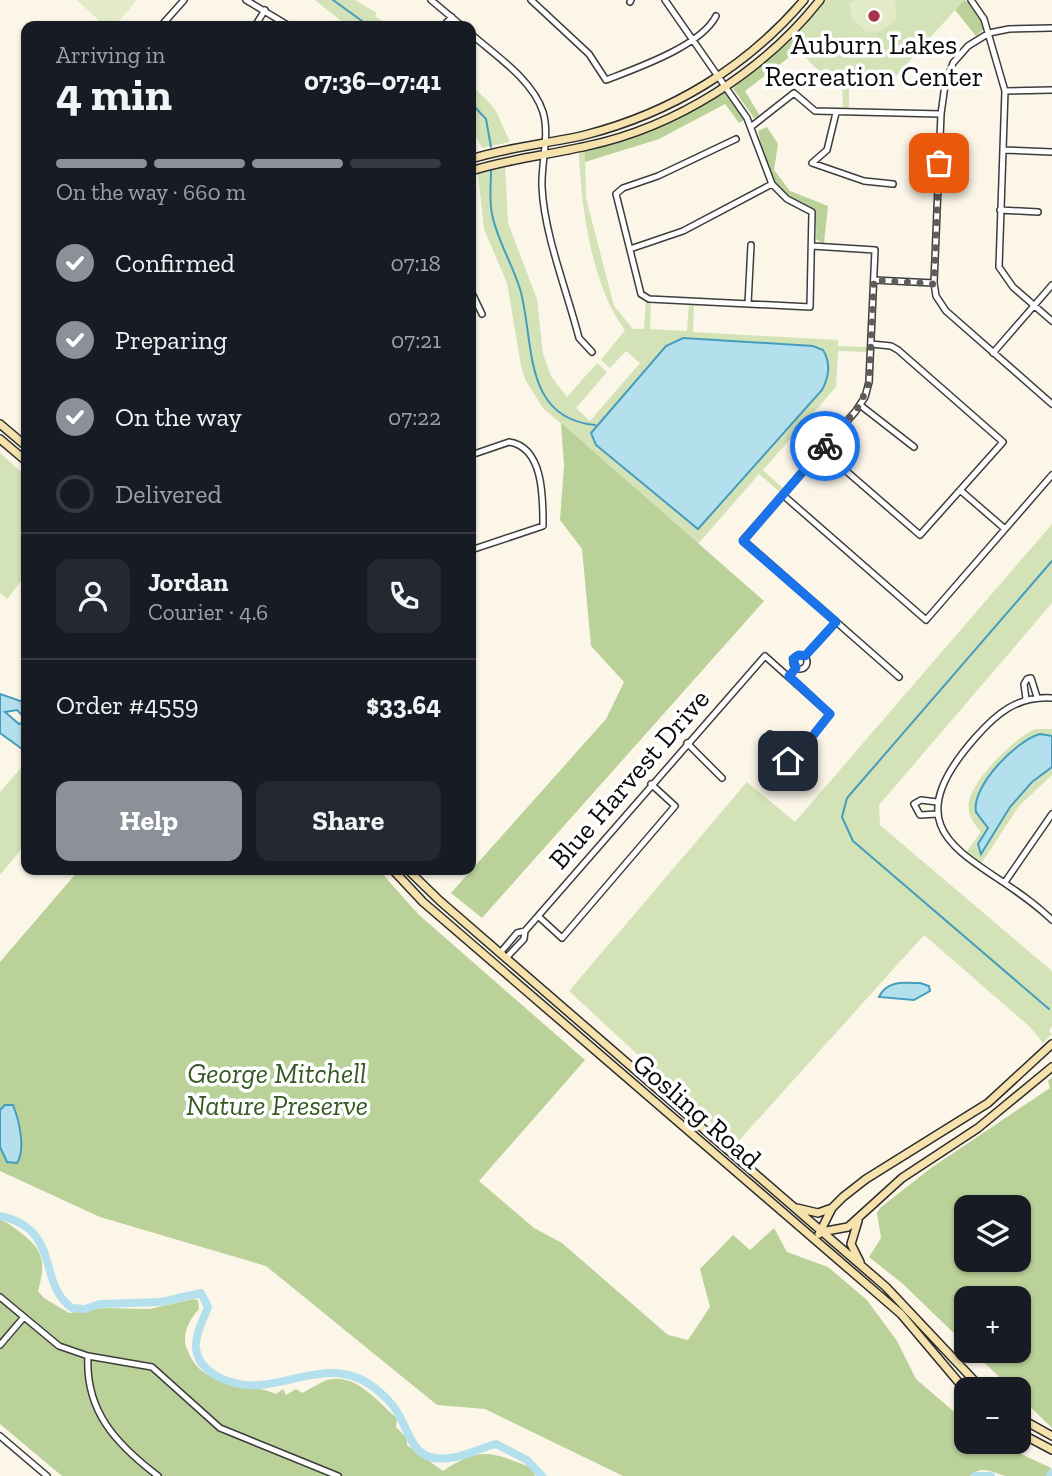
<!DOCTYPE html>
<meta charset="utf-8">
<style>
:root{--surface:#171b24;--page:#242831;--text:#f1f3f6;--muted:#9ea1a6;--line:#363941;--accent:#8c9099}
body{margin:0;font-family:"Zilla Slab",serif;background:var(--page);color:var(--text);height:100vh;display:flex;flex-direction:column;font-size:26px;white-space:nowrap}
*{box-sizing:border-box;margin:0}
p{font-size:23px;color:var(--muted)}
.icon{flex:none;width:38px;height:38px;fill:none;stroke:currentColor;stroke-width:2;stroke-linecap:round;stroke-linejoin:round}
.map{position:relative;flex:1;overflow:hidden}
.panel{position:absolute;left:21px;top:21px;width:455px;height:854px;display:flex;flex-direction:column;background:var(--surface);border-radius:14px;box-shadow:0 2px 5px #0004}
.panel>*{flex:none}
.fabs{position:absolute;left:954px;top:1195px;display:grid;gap:14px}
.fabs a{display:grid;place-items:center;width:77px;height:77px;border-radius:14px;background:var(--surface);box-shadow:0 2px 5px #0004;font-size:35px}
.pin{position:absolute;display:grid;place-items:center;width:60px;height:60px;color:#fff;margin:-30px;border-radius:14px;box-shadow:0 4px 10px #0006}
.courier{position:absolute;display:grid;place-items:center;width:70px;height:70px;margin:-35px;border:5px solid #1a73e8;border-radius:50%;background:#fff;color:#222;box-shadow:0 2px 9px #0007}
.overview em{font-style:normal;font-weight:700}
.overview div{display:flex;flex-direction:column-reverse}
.overview{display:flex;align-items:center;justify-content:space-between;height:119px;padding:0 35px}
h1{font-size:46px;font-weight:700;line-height:52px}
.bar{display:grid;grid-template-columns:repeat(4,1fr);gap:10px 7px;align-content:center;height:84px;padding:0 35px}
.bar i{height:9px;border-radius:5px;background:var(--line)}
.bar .selected{background:var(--accent)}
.bar p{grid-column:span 4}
.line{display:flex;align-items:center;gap:18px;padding:0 35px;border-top:2px solid var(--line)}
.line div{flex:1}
.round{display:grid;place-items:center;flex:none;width:74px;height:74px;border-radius:14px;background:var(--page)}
ol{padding:0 35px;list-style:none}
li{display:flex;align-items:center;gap:21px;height:77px}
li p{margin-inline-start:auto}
li .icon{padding:7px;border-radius:50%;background:var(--accent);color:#fff;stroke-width:4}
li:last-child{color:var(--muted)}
li i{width:38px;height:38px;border:4px solid var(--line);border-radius:50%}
.button{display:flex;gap:14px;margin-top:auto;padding:14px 35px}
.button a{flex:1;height:80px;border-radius:14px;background:var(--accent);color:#fff;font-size:28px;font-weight:700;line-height:80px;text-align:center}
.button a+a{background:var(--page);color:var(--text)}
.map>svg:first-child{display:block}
</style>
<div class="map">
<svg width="1052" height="1476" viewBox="0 0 1052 1476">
<rect width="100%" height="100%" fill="#fcf6e9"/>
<path fill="#d4e2b8" d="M315 0H355L377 13 375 16 388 25 391 23 396 26H347Z
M823 0H964L896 76 849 77V108H843L842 78C817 79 805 55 790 37Z
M471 84 495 109 510 142 482 148 471 126Z
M585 149 586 198 614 306 633 329H644L646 299 651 301 650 329 687 331 689 303H694L693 332 838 340V346L867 347V352L838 351 836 387 763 470 784 489 781 493 759 474 698 544 543 408 526 381 521 366 507 283 484 229 478 174 505 166 508 223 537 299 543 354 551 376 567 397 597 363 607 372 576 408 590 421 640 363 626 351 610 368 601 360 625 330C592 288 580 203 579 150Z
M0 453 26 476V575L7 599 0 593Z
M1052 524V603L879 805 880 825 1052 971V1026L1049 1031 1052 1034 1043 1043 1029 1026 924 935 735 1145 569 991 747 782 795 822Z
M1036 729H1052V775L1019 806 981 864 965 854 981 832C973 823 967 814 969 802 971 781 1017 735 1036 729Z
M26 762V844L0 875V792Z"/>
<path fill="#bad199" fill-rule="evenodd" d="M964 0C975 5 981 17 984 29L976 36 955 10Z
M790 37 800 49 745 91 760 116 754 118 732 87Z
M724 91 746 119 739 123 725 104 659 139 585 162V149L609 143Z
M767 127 778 144 774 170 790 191 828 206 824 244 816 239C819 192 799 212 776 183 765 168 762 148 758 131Z
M561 423 764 601 482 918 451 893 606 719 624 682 591 646 582 549 560 520 564 465Z
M79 870H379L418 914 585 1060 479 1181 534 1228 562 1243 668 1335 688 1340 710 1307 700 1269 733 1235 750 1250 774 1228 787 1252 828 1267 867 1300 897 1341 916 1379 966 1422V1442H996L1051 1468 1046 1476C1034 1476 1018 1476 1006 1476 992 1473 983 1464 970 1476H623L485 1409 437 1405 266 1266 100 1217 0 1171V1147L7 1162 21 1157 18 1118 13 1105H5L0 1110V962Z
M1052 1077V1428L1019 1396 1018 1390 1012 1389 972 1351H1018V1298H966V1345L903 1284 869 1257 881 1238 877 1213 880 1208 931 1168 1050 1088 1048 1081ZM966 1208H1018V1260H966Z
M0 1220C7 1222 13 1227 20 1232 44 1250 46 1263 38 1291L44 1298 69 1313 104 1308 149 1309 194 1299 198 1300 199 1309C189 1320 181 1335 187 1349 202 1390 243 1380 276 1394L283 1389 286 1395 296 1389 302 1393C310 1389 319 1383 327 1380 357 1372 378 1403 397 1418L396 1427 407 1438V1445L443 1471C481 1445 493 1453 533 1468L535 1476H62L0 1424Z"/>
<path fill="#e3eac8" d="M77 0H137L115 26H105Z
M855 0H895L897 18 882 31 867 32 852 19 849 4Z"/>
<path fill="#b4e0ee" stroke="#449dbc" stroke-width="2" d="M683 338 813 346 823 350C831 363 829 377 822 390L698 529 596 445 591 433 666 346Z
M0 694 26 703V719L17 710 5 712 19 724 26 721V744L22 749 0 733Z
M1040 734 1052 736V767L1032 782 1010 807 981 854 978 844 988 828 976 812C971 786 1017 740 1040 734Z
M920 983 929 986 930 991 914 1000 879 997C887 980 904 983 920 983Z
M5 1105H13C19 1120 26 1149 17 1163L7 1162 0 1147V1110Z"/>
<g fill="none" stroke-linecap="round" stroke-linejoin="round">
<path stroke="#449dbc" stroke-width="2" d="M333 0 369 26
M471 103 486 119 491 147
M491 171C491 184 489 200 492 214 497 240 512 263 520 289 535 340 521 418 595 425
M1049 1009 853 841 842 817 847 798 1052 561"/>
<path stroke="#b4e0ee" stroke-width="8" d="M0 1216C63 1230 36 1283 72 1308L85 1309 100 1304 161 1302 201 1293 208 1307C203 1320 195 1334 196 1348 199 1376 236 1387 260 1385 293 1382 327 1364 360 1379 373 1385 388 1398 396 1410 412 1435 411 1463 450 1458 465 1456 481 1448 496 1444L527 1460 542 1476
M975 1476H991
M1050 1476 1052 1473"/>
<defs>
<path id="street" d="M246 0 289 26
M431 0 462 26
M531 0 589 54 606 80C637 68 701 46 716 16
M665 0 747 118 772 184 787 199 812 212 810 307 649 299 641 294 616 194 623 188 658 176 736 139
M971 0 984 19 1005 91 999 267 1013 287 1052 321
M630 2 631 0
M161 26 184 0
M255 26 265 10
M443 26 452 17
M1052 28 1009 29 989 33 968 46 953 63 945 85 941 114 934 283 936 296 946 311 1052 404
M471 34C495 55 533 80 543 112 550 136 541 162 542 187 544 234 567 291 579 338L592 352
M1005 91 1052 90
M836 113 827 150 812 163 864 181 893 184
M752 126 794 93 815 111 941 114
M1003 150 1052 152
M1000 210 1038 212
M812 246 875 250 869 382 865 397 855 412 743 540 899 677
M630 249 683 231 772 184
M874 280 934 283
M471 291 482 314
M748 304 751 245
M993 353 1052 285
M860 405 914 447
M822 450 920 535 1003 442 898 350 891 346 871 344
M471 455 509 442C544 447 543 499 543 526L471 550
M960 490 1005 529
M783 495 926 620 1052 475
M793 662a7 7 0 1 1 14 0a7 7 0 1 1-14 0Z
M805 656 836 622
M1052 698C1017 696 997 713 975 738 881 845 987 856 1052 920
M1026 699 1024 684 1027 679 1031 678 1037 697
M687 743 722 778
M937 814 920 815 914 804 921 800 937 802
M1005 882 1052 814
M538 916 562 938 675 806 651 784
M525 931 765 656 830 714 796 757 788 761 773 746 770 734
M500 953 517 933 525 931 524 939 506 958
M0 1297 59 1346 88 1356 152 1367 220 1428 338 1476
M0 1345 24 1317
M88 1356C85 1411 116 1444 158 1476
M0 1436 47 1476"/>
<path id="secondary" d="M471 159C508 147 547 144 585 135 671 113 747 67 804 0
M471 171C508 159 548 155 587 146 676 127 763 72 820 0
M0 424 26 446
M0 439 26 461
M393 870 423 902 879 1295 901 1314 966 1391
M408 870 440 901 886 1287 983 1390
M797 1208 818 1213 832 1208
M858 1221 851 1244 860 1262
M821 1232 848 1227 902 1178 978 1128 1052 1067
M819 1234 832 1208 843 1197 866 1179 988 1103 1052 1044
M1018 1417 1052 1436
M1018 1432 1052 1450"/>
</defs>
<use href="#street" stroke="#3d3d3d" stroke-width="8"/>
<use href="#secondary" stroke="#2c2c2c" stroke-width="10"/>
<use href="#street" stroke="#fff" stroke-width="5"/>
<use href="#secondary" stroke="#f5e2ac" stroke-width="7"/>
</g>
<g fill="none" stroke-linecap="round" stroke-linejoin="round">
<path stroke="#5f5d58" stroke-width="7" stroke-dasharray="0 12.6" d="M825 446 860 405 869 382 874 280 934 284 939 163"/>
<path stroke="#1a73e8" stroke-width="9" d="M788 761 796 757 830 714 789 676 796 668 793 659 799 655 805 656 836 622 743 541 825 446"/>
</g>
<circle fill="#a8334a" stroke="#fff" stroke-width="2.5" cx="874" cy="16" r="7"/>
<g text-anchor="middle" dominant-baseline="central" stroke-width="7" stroke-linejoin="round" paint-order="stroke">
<g font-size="28" fill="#0a0a0a" stroke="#fff">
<text x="874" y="44">Auburn Lakes<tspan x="874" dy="32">Recreation Center</tspan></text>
</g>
<g font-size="28" fill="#0a0a0a" stroke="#fff">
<text transform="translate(629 779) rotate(-49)">Blue Harvest Drive</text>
<text transform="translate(697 1111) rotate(41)">Gosling Road</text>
</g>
<g font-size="28" font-style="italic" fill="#365923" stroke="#fff">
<text x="277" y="1073">George Mitchell<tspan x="277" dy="32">Nature Preserve</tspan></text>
</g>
</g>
</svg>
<div class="fabs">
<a><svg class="icon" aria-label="layers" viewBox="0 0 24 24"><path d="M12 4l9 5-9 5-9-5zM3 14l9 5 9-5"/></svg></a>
<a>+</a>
<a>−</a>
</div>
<div class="pin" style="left:939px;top:163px;background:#ea580c"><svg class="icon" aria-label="bag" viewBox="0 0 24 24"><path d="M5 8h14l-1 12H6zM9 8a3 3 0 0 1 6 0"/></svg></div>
<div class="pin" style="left:788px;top:761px;background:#1f2937"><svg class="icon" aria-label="home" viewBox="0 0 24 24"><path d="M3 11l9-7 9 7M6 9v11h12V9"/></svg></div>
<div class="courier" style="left:825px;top:446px"><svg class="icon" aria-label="bike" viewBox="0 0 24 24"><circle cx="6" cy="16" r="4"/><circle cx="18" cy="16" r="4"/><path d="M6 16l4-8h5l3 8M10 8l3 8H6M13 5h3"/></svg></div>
<section class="panel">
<div class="overview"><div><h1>4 min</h1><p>Arriving in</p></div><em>07:36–07:41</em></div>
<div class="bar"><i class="selected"></i><i class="selected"></i><i class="selected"></i><i></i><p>On the way · 660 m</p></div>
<ol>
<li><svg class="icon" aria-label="check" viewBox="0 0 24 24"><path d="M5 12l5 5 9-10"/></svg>Confirmed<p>07:18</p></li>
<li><svg class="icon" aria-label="check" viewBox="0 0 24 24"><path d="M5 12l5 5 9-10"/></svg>Preparing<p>07:21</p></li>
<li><svg class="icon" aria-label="check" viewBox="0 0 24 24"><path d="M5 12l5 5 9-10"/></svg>On the way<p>07:22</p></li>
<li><i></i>Delivered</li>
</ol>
<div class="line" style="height:126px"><a class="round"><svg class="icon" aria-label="person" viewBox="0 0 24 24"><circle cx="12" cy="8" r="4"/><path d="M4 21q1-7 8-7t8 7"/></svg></a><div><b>Jordan</b><p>Courier · 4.6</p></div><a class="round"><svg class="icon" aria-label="phone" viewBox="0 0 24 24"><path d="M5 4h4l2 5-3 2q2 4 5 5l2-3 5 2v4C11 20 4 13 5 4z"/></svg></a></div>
<div class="line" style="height:91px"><div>Order #4559</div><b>$33.64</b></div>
<div class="button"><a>Help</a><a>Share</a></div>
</section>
</div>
